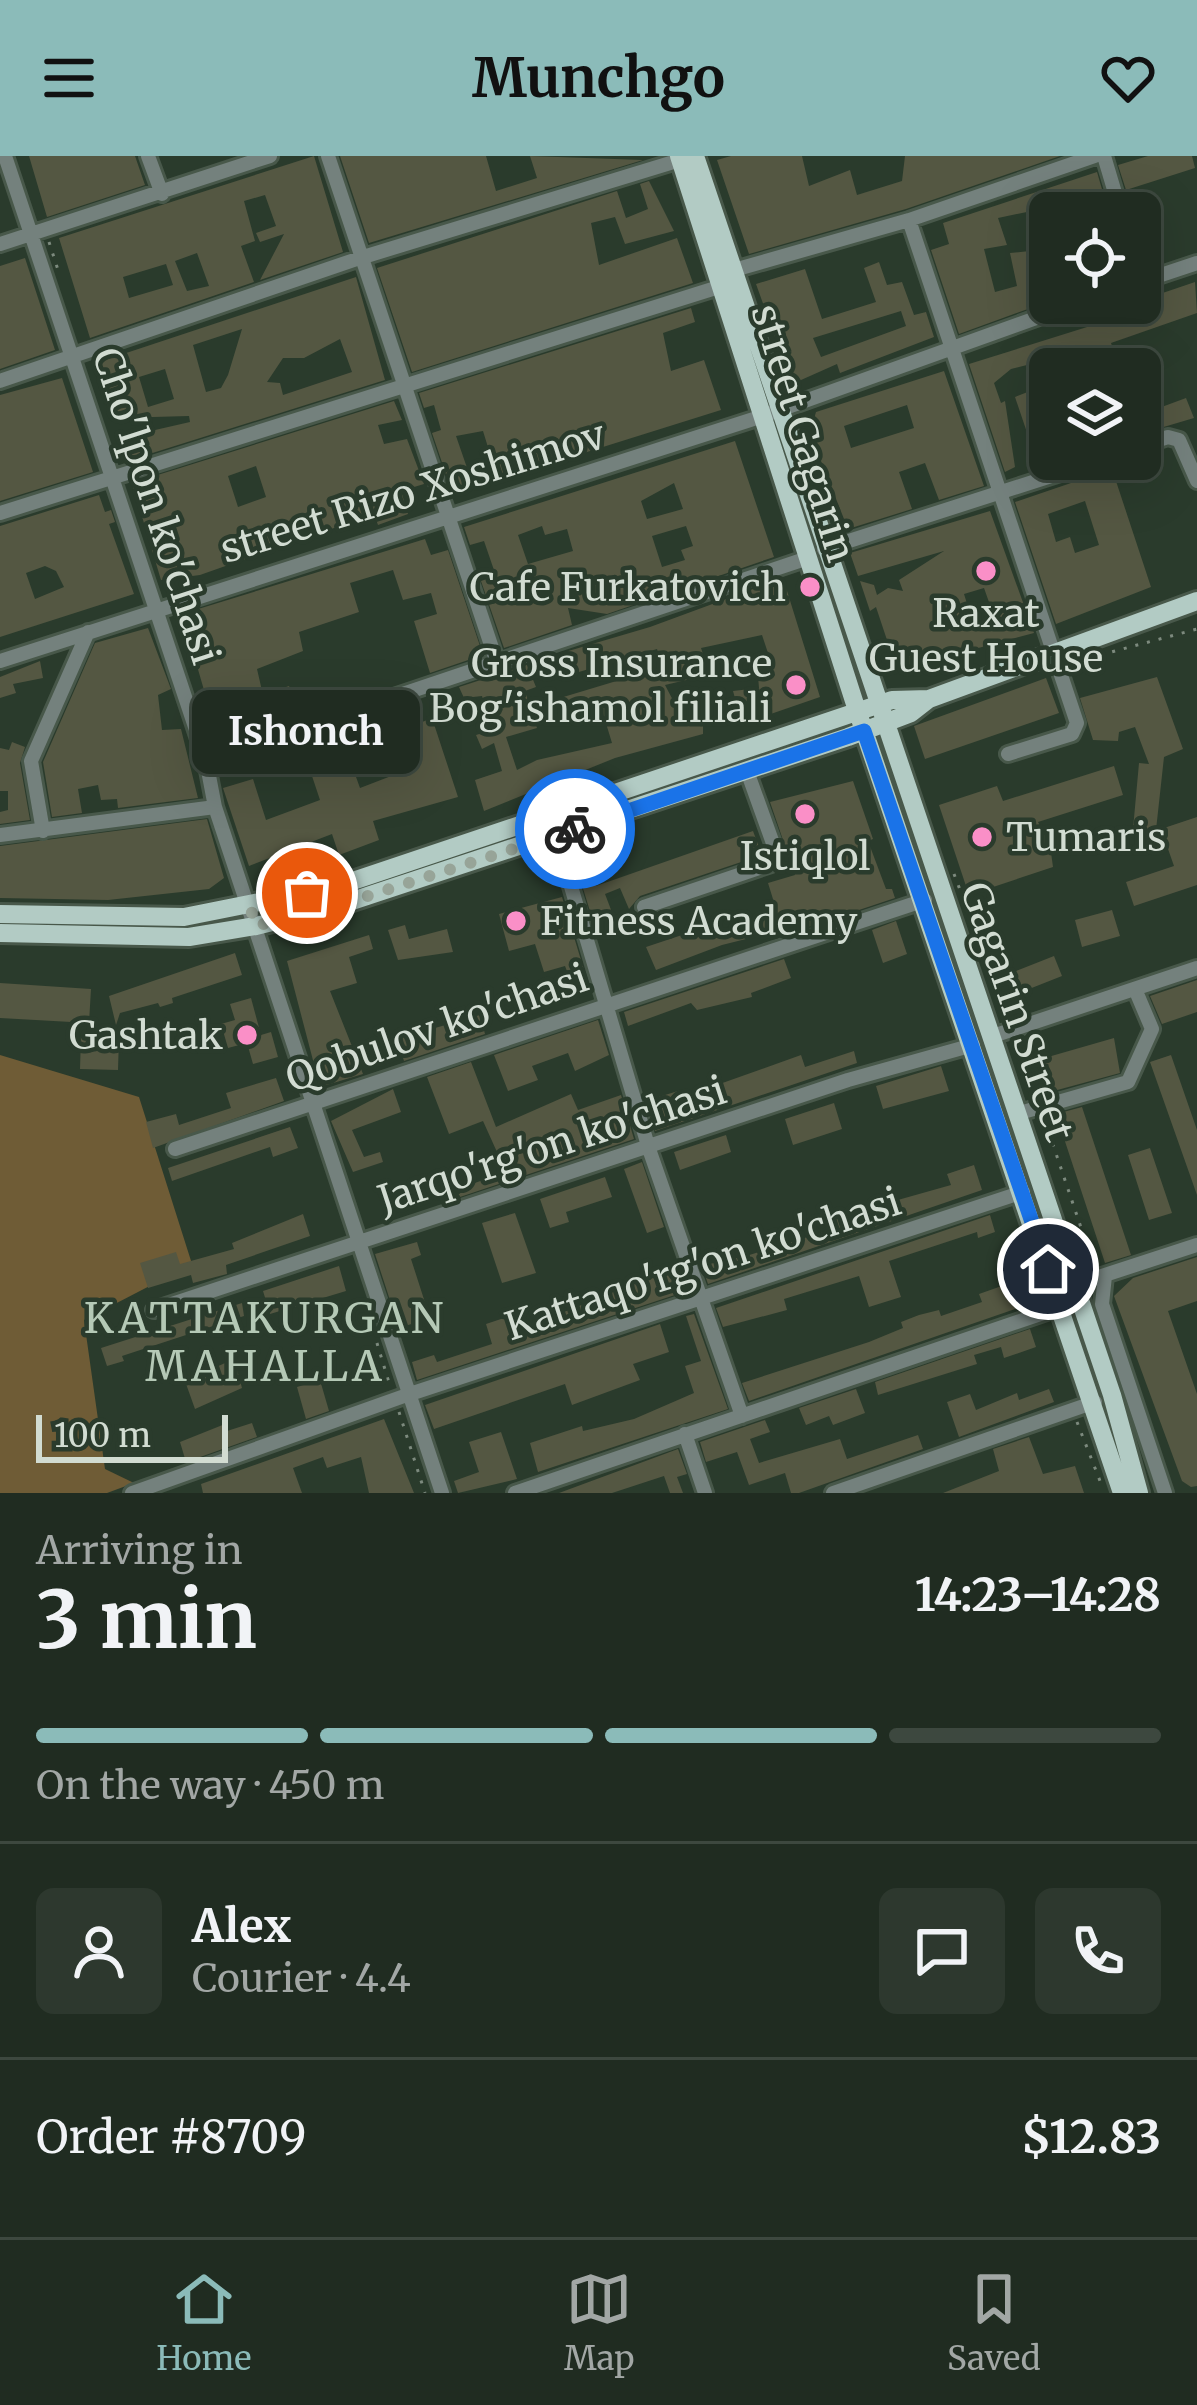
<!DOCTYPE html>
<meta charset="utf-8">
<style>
:root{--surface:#202c21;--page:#2d382e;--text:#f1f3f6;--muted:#a2a7a5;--line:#3d483f;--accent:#8bbbb9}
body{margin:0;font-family:Merriweather,serif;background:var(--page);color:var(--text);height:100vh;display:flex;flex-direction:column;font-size:45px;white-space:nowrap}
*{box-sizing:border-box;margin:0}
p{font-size:39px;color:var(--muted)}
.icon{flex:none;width:66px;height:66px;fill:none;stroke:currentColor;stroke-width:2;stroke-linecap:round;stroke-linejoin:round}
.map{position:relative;height:1337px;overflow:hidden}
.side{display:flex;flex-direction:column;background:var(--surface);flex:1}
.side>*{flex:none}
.buttons{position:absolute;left:1029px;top:36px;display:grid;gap:24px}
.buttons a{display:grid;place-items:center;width:132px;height:132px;border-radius:18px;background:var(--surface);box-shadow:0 12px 48px #0002,0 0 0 3px var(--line);font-size:60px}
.scale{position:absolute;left:36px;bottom:30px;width:192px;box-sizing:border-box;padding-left:12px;border:6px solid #d2dcd2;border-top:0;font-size:33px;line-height:42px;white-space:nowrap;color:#d2dcd2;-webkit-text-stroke:9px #2a3b2c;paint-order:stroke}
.pin{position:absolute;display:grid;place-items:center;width:102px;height:102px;color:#fff;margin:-51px;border:6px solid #fff;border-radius:50%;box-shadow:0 3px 12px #0007}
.courier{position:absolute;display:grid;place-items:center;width:120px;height:120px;margin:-60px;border:9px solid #1a73e8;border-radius:50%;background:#fff;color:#222;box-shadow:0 3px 15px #0007}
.bubble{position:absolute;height:84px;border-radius:18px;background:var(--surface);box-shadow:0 12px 48px #0002,0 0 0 3px var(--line);font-size:39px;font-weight:700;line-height:84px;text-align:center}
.headline em{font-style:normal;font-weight:700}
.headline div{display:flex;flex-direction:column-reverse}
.headline{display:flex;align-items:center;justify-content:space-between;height:204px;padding:0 36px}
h1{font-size:78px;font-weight:700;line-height:90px}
.bar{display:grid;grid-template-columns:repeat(4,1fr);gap:18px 12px;align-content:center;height:144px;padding:0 36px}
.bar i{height:15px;border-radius:9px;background:var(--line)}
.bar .selected{background:var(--accent)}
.bar p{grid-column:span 4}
.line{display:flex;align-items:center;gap:30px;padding:0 36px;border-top:3px solid var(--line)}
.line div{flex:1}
.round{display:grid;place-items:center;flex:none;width:126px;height:126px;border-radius:18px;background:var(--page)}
header{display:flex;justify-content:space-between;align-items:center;height:156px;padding:0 36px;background:var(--accent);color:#111;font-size:54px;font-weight:700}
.dock{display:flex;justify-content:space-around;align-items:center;height:168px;border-top:3px solid var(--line);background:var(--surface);font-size:33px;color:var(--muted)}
.dock a{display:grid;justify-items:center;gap:6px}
.dock .selected{color:var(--accent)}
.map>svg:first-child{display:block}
</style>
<header><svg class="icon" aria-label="menu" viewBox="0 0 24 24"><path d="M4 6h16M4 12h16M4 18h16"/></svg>Munchgo<svg class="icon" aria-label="heart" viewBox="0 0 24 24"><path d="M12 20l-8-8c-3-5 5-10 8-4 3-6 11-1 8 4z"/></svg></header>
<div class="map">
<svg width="1197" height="1337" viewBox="0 0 1197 1337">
<rect width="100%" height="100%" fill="#2a3b2c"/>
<path fill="#6f5c36" d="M0 899 139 941 192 1108 84 1164 105 1313 134 1327 107 1337H0Z"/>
<path fill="#545742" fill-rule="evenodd" d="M29 0H135L145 29 47 61Z
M314 0 343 96 260 124 284 78 260 86 256 77 276 70 265 39 244 45 255 85 241 90 254 126 90 182 59 82ZM197 97 209 130 187 135 175 105ZM166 108 173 129 129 142 123 121Z
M340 0H486L496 35 537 22 530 0 643 4 369 87Z
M731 0H802L809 30 850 14 857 39 902 25 905 0H1060L906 53 749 98 717 4Z
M1148 0H1192L1195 12 1126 34 1118 9Z
M1097 16 1104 40 998 62 1007 89 984 93 995 136 1017 130 1010 97 1039 94 1038 78 1047 74 1050 145 959 178 931 94 949 88 943 67Z
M649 25 674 75 625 88 615 61 591 67 599 109 677 82 693 127 412 216 377 112 617 35 626 62 648 53 640 28Z
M25 102 55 194 0 213V110Z
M879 106 887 129 902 126 914 159 926 156 934 181 840 217 837 208 792 228 756 128 805 113 822 163 876 146 864 112ZM901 155 906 170 821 201 813 182Z
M356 121 385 224 127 305 120 282 190 266 189 260 117 262 99 206ZM242 173 228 219 221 232 206 236 193 189ZM340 183 352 216 283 239 280 227 267 226 283 202H304ZM165 213 174 243 148 251 139 221Z
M1195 126 1197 157 1111 187 1120 213H1110L1107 206 1050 213V303H1067L1039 312 1015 241 1038 232 1031 208 1011 213 994 227 1001 247 1005 245 1015 311 1005 316 969 208 1103 166 1144 150 1142 144Z
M691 152 695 166 663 177 671 215 704 204 721 254 498 324 483 275 456 280 474 332 453 339 432 277 441 274 434 249 424 252 419 237Z
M944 215 984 330 939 344 925 307 899 316 912 353 848 373 821 305 812 270 816 256ZM907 249 914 272 851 292 844 270Z
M62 222 93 316 0 345V239Z
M1186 242 1194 262 1140 278V259Z
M394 245 402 264 378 269 384 288 407 283 424 328 401 335 408 358 378 369 374 358 200 419 161 424 132 327ZM256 310 266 341 238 351 228 320Z
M735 285 774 401 607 458 568 452 572 469 504 492 481 425 496 420 484 385 470 389 464 371ZM674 327 683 353 647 363 641 345ZM542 370 545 379 567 373 573 395 528 408 518 379ZM686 370 693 390 681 394 685 404 662 411 652 380Z
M1112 313 1151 431 1056 468 1015 346ZM1085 345 1099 389 1075 397 1070 381 1056 386 1048 358Z
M99 339 105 356 111 354 115 366 109 368 134 438 0 481V370ZM45 410 56 415 64 431 35 443 26 417Z
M990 355 1034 477 897 514 876 451 870 455 860 425 874 429 877 439 888 432 903 435 899 424 944 395 858 420 850 397ZM984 432 996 466 975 473 964 438Z
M425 383 431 399 448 394 483 499 430 517 414 465 437 458 431 437 403 444 393 414 350 427 359 456 299 476 303 495 257 513 263 539 289 530 297 556 219 586 182 458Z
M783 422 820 541 742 568 733 535 759 532 757 509 771 506 762 479 701 492 704 501 694 503 699 521 665 529 686 569 703 563V578L615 602 484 655 475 624 502 615 494 587 482 593 476 579 492 574 482 540 464 542 459 531 527 509 536 531 525 535 537 572 506 581 517 614 537 604 612 587 601 551 567 563 560 542 663 511 657 493 555 523 548 501 650 471Z
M148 472 171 533 158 539 162 574 181 573 198 642 118 652 117 643 101 644 98 629 78 633 82 657 52 661 43 606 95 487Z
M40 505 43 522 13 528 16 537 0 542V521Z
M1157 521 1183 593 1164 601 1156 674 1133 673 1139 607 1149 608 1135 571 1119 576 1118 585 1093 584 1080 542Z
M1046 522 1059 557 925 603 914 570Z
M432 562 458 641 373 665 379 684 339 699 332 678 249 710 223 632 253 623 266 664 320 644 307 605 346 593 360 632 412 612 400 575Z
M12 586 25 591 20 607 30 664 0 668V656L8 654V635H0V592L9 594Z
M1114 610 1123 639 1038 666 1050 689 1053 711 969 739 939 649 997 630 1003 645Z
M853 625 873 683 868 685 886 733H892L895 742 784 779 782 774 722 789 656 814 646 791 706 771 709 780 777 756 768 727 795 719 770 646Z
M1197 661V729L1134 750 1126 726 1174 710 1161 673Z
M207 663 224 722 209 733 108 744 0 742V690Z
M753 675 762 699 640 740 629 753 620 732 605 738 613 759 594 768 581 726 593 722 596 730Z
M562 741 590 834 576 839 565 810 544 816 535 788 509 795 499 758Z
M1112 754 1120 780 1082 791 1075 764Z
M896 765 907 798 883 807 872 774Z
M405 769 409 783 447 773 453 796 398 804 388 774Z
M369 779 373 793 349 801 357 827 330 835 363 918 320 931 287 805Z
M235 797 242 819 172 842 173 847 160 851 158 847 120 857 116 869 109 840Z
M1054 800 1062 820 1019 837 1011 817Z
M784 803 791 822 751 837 752 841 697 854 691 847 628 870 624 856Z
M1197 824V856L1162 868 1150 840Z
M0 827 91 833 89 867 0 862Z
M251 842 261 879 271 876 278 901 253 908 247 887 228 892 221 868 235 864 230 848Z
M480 859 485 878 404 905 397 883Z
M598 864 609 899 575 915 568 897 532 910 538 924 508 935 494 899Z
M81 880 119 881 118 914 80 913Z
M1114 882 1120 917 1050 936 1041 903Z
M854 895 857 907 655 975 646 945 681 934 683 941 801 899 805 911Z
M1171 899 1197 974V1039L1150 906Z
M471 906 496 971 571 938 578 954 621 939 634 983 454 1043 469 1029 506 1016 483 965 449 978 427 921Z
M941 910 949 935 883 953 876 930Z
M276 922 284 945 153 992 146 966 176 958 179 969 231 952 226 937Z
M393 933 401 956 352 974 364 1001 380 996 383 1006 353 1016 331 965Z
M834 947 842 973 793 989 785 963Z
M1082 951 1131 1099 1105 1107 1056 958Z
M290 971 298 992 273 1001 270 991 172 1025 168 1012Z
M726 979 731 996 680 1014 674 996Z
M1150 992 1172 1057 1149 1064 1128 999Z
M642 1006 664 1071 647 1077 624 1013Z
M974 1009 982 1034 708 1128 700 1104 705 1109 746 1100 837 1072 834 1062 951 1029 947 1018Z
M605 1021 612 1041 566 1056 569 1066 550 1072 540 1043Z
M515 1057 536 1117 502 1127 482 1067Z
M303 1058 310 1080 226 1109 227 1118 193 1127 191 1119 148 1132 140 1107 176 1096 180 1108 234 1093 232 1087Z
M990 1059 995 1076 978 1082 977 1076 889 1105 901 1141 869 1151 859 1120 784 1143 787 1154 723 1171 716 1152Z
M417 1086 421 1099 411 1103 430 1162 399 1172 375 1098Z
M1197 1101V1145L1168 1155 1197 1238V1330L1191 1331 1182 1325 1114 1140 1133 1122Z
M339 1110 346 1135 270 1158 263 1135Z
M678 1110 687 1135 417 1224 412 1206 434 1199 437 1206 492 1188 486 1168 513 1159 517 1175Z
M1013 1126 1021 1151 749 1245 742 1227 869 1186 903 1172 901 1166 919 1159 939 1154 941 1160 982 1146 979 1138Z
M242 1147 244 1160 122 1200 124 1205 107 1210 101 1192Z
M694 1158 728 1253 538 1316 530 1287 582 1270 583 1275 634 1263 694 1237 685 1210 701 1205 686 1160Z
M660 1168 669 1196 633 1208 640 1224 572 1249 565 1228 434 1273 425 1249Z
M1030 1173 1036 1191 1004 1202 1001 1191 974 1199 977 1208 878 1239 875 1226Z
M234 1203 242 1232 195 1253 185 1225Z
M320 1224 329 1255 306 1263 297 1231Z
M856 1233 865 1257 833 1269 829 1260 806 1269 799 1252Z
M1049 1233 1054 1246 959 1281 947 1246 970 1238 976 1254 1017 1237 1019 1244Z
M384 1263 414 1337H369L361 1301 327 1312 323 1301 293 1312 302 1337H203L201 1328Z
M765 1264 770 1276 750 1283 759 1307 840 1283 847 1303 918 1279 923 1293 799 1337H791L785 1317 749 1329 737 1296 706 1306 700 1286Z
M252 1267 257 1281 186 1306 180 1286 225 1268 227 1275Z
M501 1276 517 1323 458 1337 454 1325 479 1316 469 1286Z
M1029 1281 1043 1318 1075 1310 1084 1337H943L999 1315 993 1293Z
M678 1293 687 1318 677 1321 683 1337H670L664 1320 612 1337H559Z"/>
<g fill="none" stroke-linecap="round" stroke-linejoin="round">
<defs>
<path id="minor" d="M5 0 206 604 215 651 442 1337
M148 0 162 38
M328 0 497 507
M1104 0 1121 57
M909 64 1077 567 1072 578 1008 598
M0 88 270 0
M734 114 909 64 1095 0
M1140 126 1197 107
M0 225 360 102 680 4
M1140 290 1168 281 1179 284 1197 325
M0 357 722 130
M824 393 1104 303
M0 505 763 260 1078 147
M206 604 808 402
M43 675 31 605 88 476
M0 679 215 651
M556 680 649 993 742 1260
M644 751 771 708 775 693 747 615
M990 881 1197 812
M1016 958 1128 926 1152 873 1135 833
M175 993 925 744
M1105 1120 1102 1148 1165 1337
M1074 1129 1197 1089
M154 1154 848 924 973 889
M685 1278 705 1337
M132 1337 407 1239 1023 1036
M515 1337 1061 1151
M833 1337 1095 1246"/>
<path id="major" d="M679 0 854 545 1122 1337
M695 0 1112 1239 1139 1337
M0 758 184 761 335 731 892 544 929 543
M0 777 189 781 256 770 340 749 848 581 911 557 929 543 1197 445"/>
</defs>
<use href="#minor" stroke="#48584a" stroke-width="20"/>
<use href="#major" stroke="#48584a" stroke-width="24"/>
<path stroke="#7d8a7e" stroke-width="3" stroke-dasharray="3 9" stroke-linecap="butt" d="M49 86 59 117
M1089 502 1197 473
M954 718 1008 860
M1018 886 1036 939
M1045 965 1094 1110
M370 1164 390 1230
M399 1256 425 1337
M1077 1266 1102 1330"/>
<use href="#minor" stroke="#74817d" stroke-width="14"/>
<use href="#major" stroke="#b2cbc4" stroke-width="18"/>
</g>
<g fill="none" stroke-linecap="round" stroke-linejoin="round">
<path stroke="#97a498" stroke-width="12" stroke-dasharray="0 21.6" d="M307 737 250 751 256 770 340 749 575 673"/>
<path stroke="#1a73e8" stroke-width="15" d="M575 673 864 575 1048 1113"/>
</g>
<g fill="#fa8fc7" stroke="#2a3b2c" stroke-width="4.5">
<circle cx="986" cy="415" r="12"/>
<circle cx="810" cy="431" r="12"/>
<circle cx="796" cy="529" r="12"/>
<circle cx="805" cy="658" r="12"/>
<circle cx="982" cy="681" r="12"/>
<circle cx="516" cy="765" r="12"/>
<circle cx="247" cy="879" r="12"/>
</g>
<g text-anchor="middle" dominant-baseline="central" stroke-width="9" stroke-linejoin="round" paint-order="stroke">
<g font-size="39" fill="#d2dcd2" stroke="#2a3b2c">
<text transform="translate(803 277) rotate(73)">street Gagarin</text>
<text transform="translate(413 336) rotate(-17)">street Rizo Xoshimov</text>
<text transform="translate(156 350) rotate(72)">Cho'lpon ko'chasi</text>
<text transform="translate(1017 856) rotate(71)">Gagarin Street</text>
<text transform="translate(437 872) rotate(-19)">Qobulov ko'chasi</text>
<text transform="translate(552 989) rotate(-18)">Jarqo'rg'on ko'chasi</text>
<text transform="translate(703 1108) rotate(-18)">Kattaqo'rg'on ko'chasi</text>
</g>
<g font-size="39" fill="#d2dcd2" stroke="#2a3b2c" text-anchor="end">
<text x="786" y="431">Cafe Furkatovich</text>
<text x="986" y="457" text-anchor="middle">Raxat<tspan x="986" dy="45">Guest House</tspan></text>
<text x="772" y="507">Gross Insurance<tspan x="772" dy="45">Bog'ishamol filiali</tspan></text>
<text x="1006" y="681" text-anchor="start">Tumaris</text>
<text x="805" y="700" text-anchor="middle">Istiqlol</text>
<text x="540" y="765" text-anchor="start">Fitness Academy</text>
<text x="223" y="879">Gashtak</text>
</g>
<g font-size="42" letter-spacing="3" fill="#b5c9b6" stroke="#2a3b2c">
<text x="265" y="1162">KATTAKURGAN<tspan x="265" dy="48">MAHALLA</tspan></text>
</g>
</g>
</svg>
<div class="buttons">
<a><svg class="icon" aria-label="locate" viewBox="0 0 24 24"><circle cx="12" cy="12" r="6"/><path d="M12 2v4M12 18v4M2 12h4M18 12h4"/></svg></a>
<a><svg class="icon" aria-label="layers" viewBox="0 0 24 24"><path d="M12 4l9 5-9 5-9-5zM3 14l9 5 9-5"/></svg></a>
</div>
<div class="scale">100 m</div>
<div class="pin" style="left:307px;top:737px;background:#ea580c"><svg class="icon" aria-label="bag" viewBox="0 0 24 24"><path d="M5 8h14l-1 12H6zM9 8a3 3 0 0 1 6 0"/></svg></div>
<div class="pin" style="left:1048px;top:1113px;background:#1f2937"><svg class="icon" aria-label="home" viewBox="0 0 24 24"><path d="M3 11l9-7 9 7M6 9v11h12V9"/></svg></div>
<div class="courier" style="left:575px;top:673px"><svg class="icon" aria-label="bike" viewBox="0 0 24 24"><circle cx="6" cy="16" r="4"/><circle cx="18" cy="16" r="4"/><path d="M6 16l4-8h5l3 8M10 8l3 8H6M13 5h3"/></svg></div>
<div class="bubble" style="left:192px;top:534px;width:228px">Ishonch</div>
</div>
<section class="side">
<div class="headline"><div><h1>3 min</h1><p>Arriving in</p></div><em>14:23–14:28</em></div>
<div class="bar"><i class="selected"></i><i class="selected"></i><i class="selected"></i><i></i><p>On the way · 450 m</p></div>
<div class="line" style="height:216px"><a class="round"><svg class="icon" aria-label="person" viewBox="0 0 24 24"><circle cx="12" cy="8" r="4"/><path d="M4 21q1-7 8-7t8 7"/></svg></a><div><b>Alex</b><p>Courier · 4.4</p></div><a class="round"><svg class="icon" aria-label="chat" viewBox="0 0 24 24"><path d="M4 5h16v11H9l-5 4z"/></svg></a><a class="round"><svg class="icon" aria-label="phone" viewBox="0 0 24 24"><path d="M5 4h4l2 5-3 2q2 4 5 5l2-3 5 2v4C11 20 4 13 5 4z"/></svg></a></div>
<div class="line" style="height:156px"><div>Order #8709</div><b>$12.83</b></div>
</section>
<nav class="dock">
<a class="selected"><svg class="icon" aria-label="home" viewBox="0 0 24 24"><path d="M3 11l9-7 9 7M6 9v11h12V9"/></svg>Home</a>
<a><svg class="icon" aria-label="map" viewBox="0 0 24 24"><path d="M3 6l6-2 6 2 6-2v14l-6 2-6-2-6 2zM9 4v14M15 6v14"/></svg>Map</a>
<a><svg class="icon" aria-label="saved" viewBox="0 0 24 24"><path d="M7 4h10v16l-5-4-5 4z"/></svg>Saved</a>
</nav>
